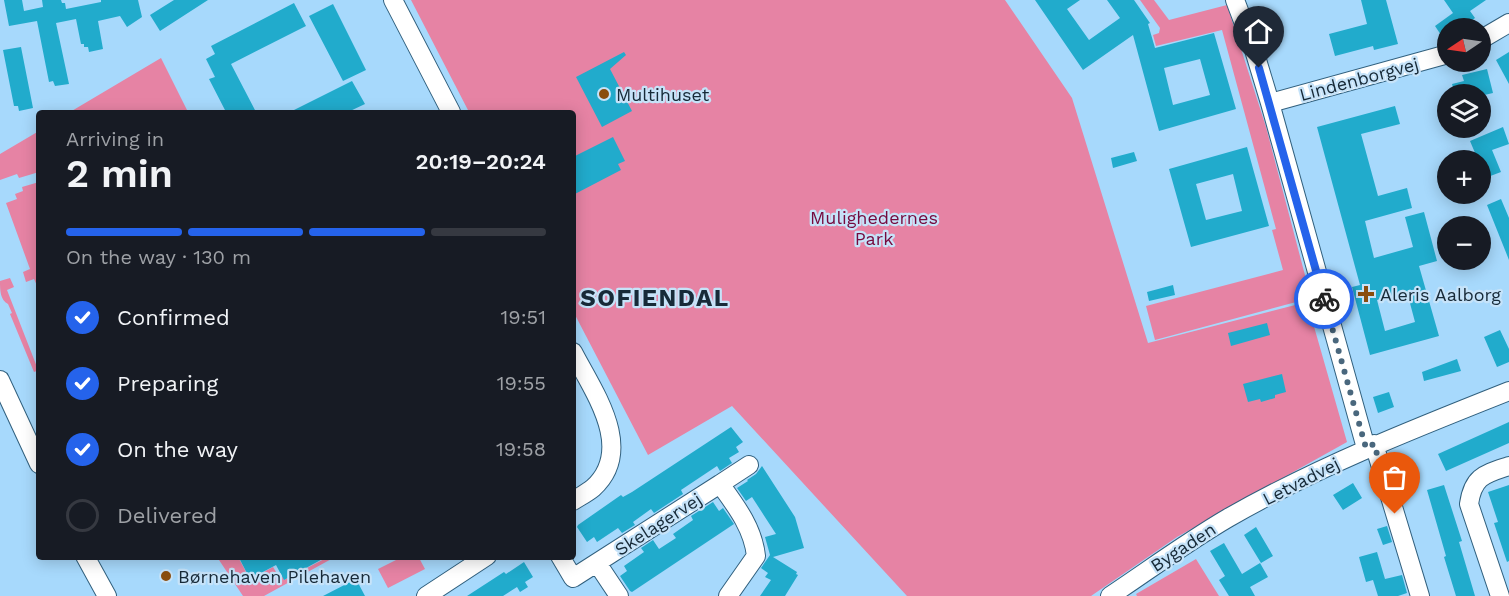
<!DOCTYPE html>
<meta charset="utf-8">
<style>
:root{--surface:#171b24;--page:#20242c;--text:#f1f3f6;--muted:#9ea1a6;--line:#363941;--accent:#2563eb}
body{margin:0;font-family:"Work Sans",sans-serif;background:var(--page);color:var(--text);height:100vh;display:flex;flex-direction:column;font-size:22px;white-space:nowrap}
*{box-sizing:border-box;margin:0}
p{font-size:20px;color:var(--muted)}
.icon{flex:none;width:33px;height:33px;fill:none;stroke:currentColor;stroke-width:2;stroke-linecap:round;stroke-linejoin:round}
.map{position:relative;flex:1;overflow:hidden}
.side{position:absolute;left:36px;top:110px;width:540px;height:450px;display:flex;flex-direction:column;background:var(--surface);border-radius:6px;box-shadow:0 3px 15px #0003}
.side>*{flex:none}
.needle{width:39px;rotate:257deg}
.buttons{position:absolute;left:1437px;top:18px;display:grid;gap:12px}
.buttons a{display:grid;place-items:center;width:54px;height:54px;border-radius:50%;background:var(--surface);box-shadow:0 3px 15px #0003;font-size:30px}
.pin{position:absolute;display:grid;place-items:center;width:51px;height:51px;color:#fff;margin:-62px -26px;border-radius:50% 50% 50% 0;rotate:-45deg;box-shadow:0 0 6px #0007}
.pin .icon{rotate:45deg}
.courier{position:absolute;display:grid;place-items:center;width:60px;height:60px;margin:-30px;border:4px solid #2563eb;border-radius:50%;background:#fff;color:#222;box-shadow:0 2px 8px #0007}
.headline em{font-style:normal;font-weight:600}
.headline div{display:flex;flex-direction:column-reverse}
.headline{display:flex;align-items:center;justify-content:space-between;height:102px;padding:0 30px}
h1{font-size:39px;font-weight:600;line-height:45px}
.bar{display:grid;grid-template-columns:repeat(4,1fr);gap:9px 6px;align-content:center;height:72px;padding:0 30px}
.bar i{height:8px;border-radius:4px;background:var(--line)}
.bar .selected{background:var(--accent)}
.bar p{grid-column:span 4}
ol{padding:0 30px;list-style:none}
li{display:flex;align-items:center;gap:18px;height:66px}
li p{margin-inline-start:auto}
li .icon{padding:6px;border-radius:50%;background:var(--accent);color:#fff;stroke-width:4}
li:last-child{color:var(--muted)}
li i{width:33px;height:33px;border:3px solid var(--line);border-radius:50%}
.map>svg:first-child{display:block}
</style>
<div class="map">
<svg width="1509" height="596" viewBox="0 0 1509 596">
<rect width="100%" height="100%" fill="#a7d9fc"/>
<path fill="#e683a4" d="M411 0H1005L1072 98 1148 343 1307 302 1347 442 1177 537 1091 596H907L732 406 648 455 573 311V112H469Z
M1140 0H1154L1169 20 1227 5 1266 127 1311 298 1155 340 1146 306 1283 270 1272 230 1276 229 1222 30 1156 46 1153 35 1159 33 1160 28Z
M161 58 188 112H70Z
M39 131V165L37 166 39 172 19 178 17 174 0 180V154Z
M39 182 37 187 39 192V290L34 279 26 282 23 272 30 269 6 203 17 199 15 194 23 191 22 187Z
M10 278 14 287 7 290 37 367H39V370L34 372 10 314 12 313 8 304C0 300 0 290 0 281Z
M418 556 425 569 388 588 378 569 402 557Z
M217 557H238L250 579 273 567 280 578 283 577 284 580 328 557H335L264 596H243Z
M1196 559 1219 596H1137L1136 594Z"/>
<path fill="#21abcc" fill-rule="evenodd" d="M4 0H22L24 11 43 7 42 0H61L62 3H65L66 9 101 2V0H138L142 17 127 27 120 16 98 21 103 49 89 52 88 47H84V44H81L76 19 56 23 69 84 55 86 53 81 49 82 37 21 9 26Z
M174 0H208L160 31 150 15Z
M1035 0H1080L1067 9 1089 40 1120 18 1107 0H1134L1150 23 1148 24 1155 48 1214 33 1236 109 1159 131 1133 35 1083 70ZM1200 59 1210 95 1173 105 1164 68Z
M1361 0H1386L1398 44 1374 50 1373 46 1335 56 1329 34 1367 24Z
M1444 0H1486L1470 11 1475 18 1463 27 1459 22 1448 28 1441 35 1435 26 1453 13Z
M294 3 306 26 231 64 256 112H226L209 79 215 77 206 59 215 54 211 46Z
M333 4 366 70 343 81 309 16Z
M21 47 33 108 19 111 18 106H14L3 50Z
M624 52 626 55 610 69 632 111 602 127 576 77Z
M1509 52V84L1496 60Z
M1487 69 1493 93 1480 96V94H1455L1452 84 1464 81 1462 75Z
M352 81 365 104 348 112H290Z
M1395 106 1400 124 1361 134 1378 196 1407 188 1412 208 1365 221 1374 258 1413 247 1405 217 1424 212 1437 261 1419 266 1439 336 1370 355 1352 287 1360 285 1317 127ZM1407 292 1415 322 1385 331 1377 300Z
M1503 127 1509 144 1492 150 1501 172 1485 178 1480 167V160H1478L1470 141Z
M613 137 625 161 618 164 621 170 573 195V157Z
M1247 147 1269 226 1191 247 1169 169ZM1233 174 1242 211 1206 220 1196 184Z
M1134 152 1137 161 1113 168 1111 158Z
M1501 199 1509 218V260L1487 205Z
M1173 285 1175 295 1149 301 1147 292Z
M1267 323 1270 335 1231 346 1228 333Z
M1500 330 1509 349V362L1497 367 1484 337Z
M1457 359 1461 371 1424 381 1422 372Z
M1282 374 1286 392 1275 395V398L1261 402 1260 399 1248 402 1243 384Z
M1389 392 1394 407 1378 413 1373 397Z
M1509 422V443L1446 471 1438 454Z
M731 427 743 442 736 447 739 452 729 458 732 463 720 471 717 466 681 490 683 494 654 513 651 509 633 522 635 525 622 533 618 528 597 542 594 537 587 542 577 527 578 525 621 495 623 497 632 492Z
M762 466 795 517 804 548 773 557 797 572 796 574 798 575 785 596H760L771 580 765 577 768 573 761 568 770 555 765 537 776 534 752 497 746 501 737 488 748 481 747 480 756 474Z
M1353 483 1362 498 1343 510 1333 495Z
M1444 485 1462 541 1459 542 1475 596H1456L1444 557 1446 556 1427 490Z
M1509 485V561L1507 562 1494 523 1498 522 1488 492Z
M713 502 719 511 723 508 734 524 632 592 630 591 620 576 627 571 624 566 644 552 641 548 653 540 659 549 676 538 673 534 693 520 691 516Z
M1387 526 1392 542 1383 545 1377 529Z
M1256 527 1273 556 1261 563 1244 535Z
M1224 543 1242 574 1260 563 1268 577 1250 587 1255 596H1229L1219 580 1225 576 1210 551Z
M1377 552 1385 579 1402 575 1407 593 1398 596H1378L1373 580 1366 582 1359 557Z
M238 556H328L284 580 276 565 250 579Z
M524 562 533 577 525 582 528 587 520 592 517 587 503 596H467L504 572 506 574Z
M356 579 365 596H323Z"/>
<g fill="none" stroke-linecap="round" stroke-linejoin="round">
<defs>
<path id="minor" d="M393 0 451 112
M1235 0 1254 50 1270 103 1366 448
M1480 40 1509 23
M1270 103 1448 54
M573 352C593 391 636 449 593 488 587 493 579 497 573 501
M0 380 39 464
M1374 444 1420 596
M720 484 749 465
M85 556 107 596
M560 556 573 578 720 484C736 506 753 528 756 556L728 596
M597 563 619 596
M426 596 487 556
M1110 596C1149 570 1187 542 1228 518 1317 467 1413 429 1509 391
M1500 596 1469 504C1473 476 1485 474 1509 466"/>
</defs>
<use href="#minor" stroke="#31607e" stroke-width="20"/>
<use href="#minor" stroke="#fff" stroke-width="18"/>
</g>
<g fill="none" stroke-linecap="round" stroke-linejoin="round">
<path stroke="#49677d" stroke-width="6" stroke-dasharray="0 10.8" d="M1324 299 1366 448 1374 444 1395 514"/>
<path stroke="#2563eb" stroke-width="8" d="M1259 68 1324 299"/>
</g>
<g fill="#8a4d0d" stroke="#c6e3f9" stroke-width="2">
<circle cx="604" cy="94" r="6"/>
<path d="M1363 285h6v6h6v6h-6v6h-6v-6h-6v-6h6z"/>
<circle cx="166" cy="576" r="6"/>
</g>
<g text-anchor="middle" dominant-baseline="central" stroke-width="4.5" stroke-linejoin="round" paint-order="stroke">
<g font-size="18" fill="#172a38" stroke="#c6e3f9">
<text transform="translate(1359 79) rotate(-15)">Lindenborgvej</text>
<text transform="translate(1301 481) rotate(-27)">Letvadvej</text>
<text transform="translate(658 524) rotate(-33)">Skelagervej</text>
<text transform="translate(1183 547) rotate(-33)">Bygaden</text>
</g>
<g font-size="18" fill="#172a38" stroke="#c6e3f9" text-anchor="start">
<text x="616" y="94">Multihuset</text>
<text x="1380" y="294">Aleris Aalborg</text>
<text x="178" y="576">Børnehaven Pilehaven</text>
</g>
<g font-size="18" fill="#750a3e" stroke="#c6e3f9">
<text x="874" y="217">Mulighedernes<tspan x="874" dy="21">Park</tspan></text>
</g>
<g font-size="24" font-weight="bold" letter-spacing="1.5" fill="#172a38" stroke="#c6e3f9">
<text x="655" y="298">SOFIENDAL</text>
</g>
</g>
</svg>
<div class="buttons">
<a><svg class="needle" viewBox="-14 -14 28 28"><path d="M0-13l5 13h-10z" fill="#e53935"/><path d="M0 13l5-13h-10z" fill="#9ea1a6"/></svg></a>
<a><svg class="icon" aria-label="layers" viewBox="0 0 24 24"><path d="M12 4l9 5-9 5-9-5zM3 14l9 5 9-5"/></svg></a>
<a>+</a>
<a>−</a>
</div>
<div class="pin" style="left:1395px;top:514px;background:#ea580c"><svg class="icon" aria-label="bag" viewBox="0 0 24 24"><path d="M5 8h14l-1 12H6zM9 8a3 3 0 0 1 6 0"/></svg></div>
<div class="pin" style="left:1259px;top:68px;background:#1f2937"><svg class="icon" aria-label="home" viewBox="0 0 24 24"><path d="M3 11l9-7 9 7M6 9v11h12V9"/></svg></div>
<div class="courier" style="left:1324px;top:299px"><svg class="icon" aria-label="bike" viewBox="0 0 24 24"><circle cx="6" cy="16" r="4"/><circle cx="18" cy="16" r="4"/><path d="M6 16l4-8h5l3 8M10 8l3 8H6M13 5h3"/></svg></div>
<section class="side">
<div class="headline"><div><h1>2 min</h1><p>Arriving in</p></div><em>20:19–20:24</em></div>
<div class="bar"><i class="selected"></i><i class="selected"></i><i class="selected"></i><i></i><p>On the way · 130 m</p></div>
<ol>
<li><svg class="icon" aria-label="check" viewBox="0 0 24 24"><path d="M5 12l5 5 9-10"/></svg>Confirmed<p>19:51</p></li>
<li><svg class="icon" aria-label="check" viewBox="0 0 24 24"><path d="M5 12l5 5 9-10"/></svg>Preparing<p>19:55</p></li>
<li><svg class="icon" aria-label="check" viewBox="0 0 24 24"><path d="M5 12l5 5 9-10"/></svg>On the way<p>19:58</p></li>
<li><i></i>Delivered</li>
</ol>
</section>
</div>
